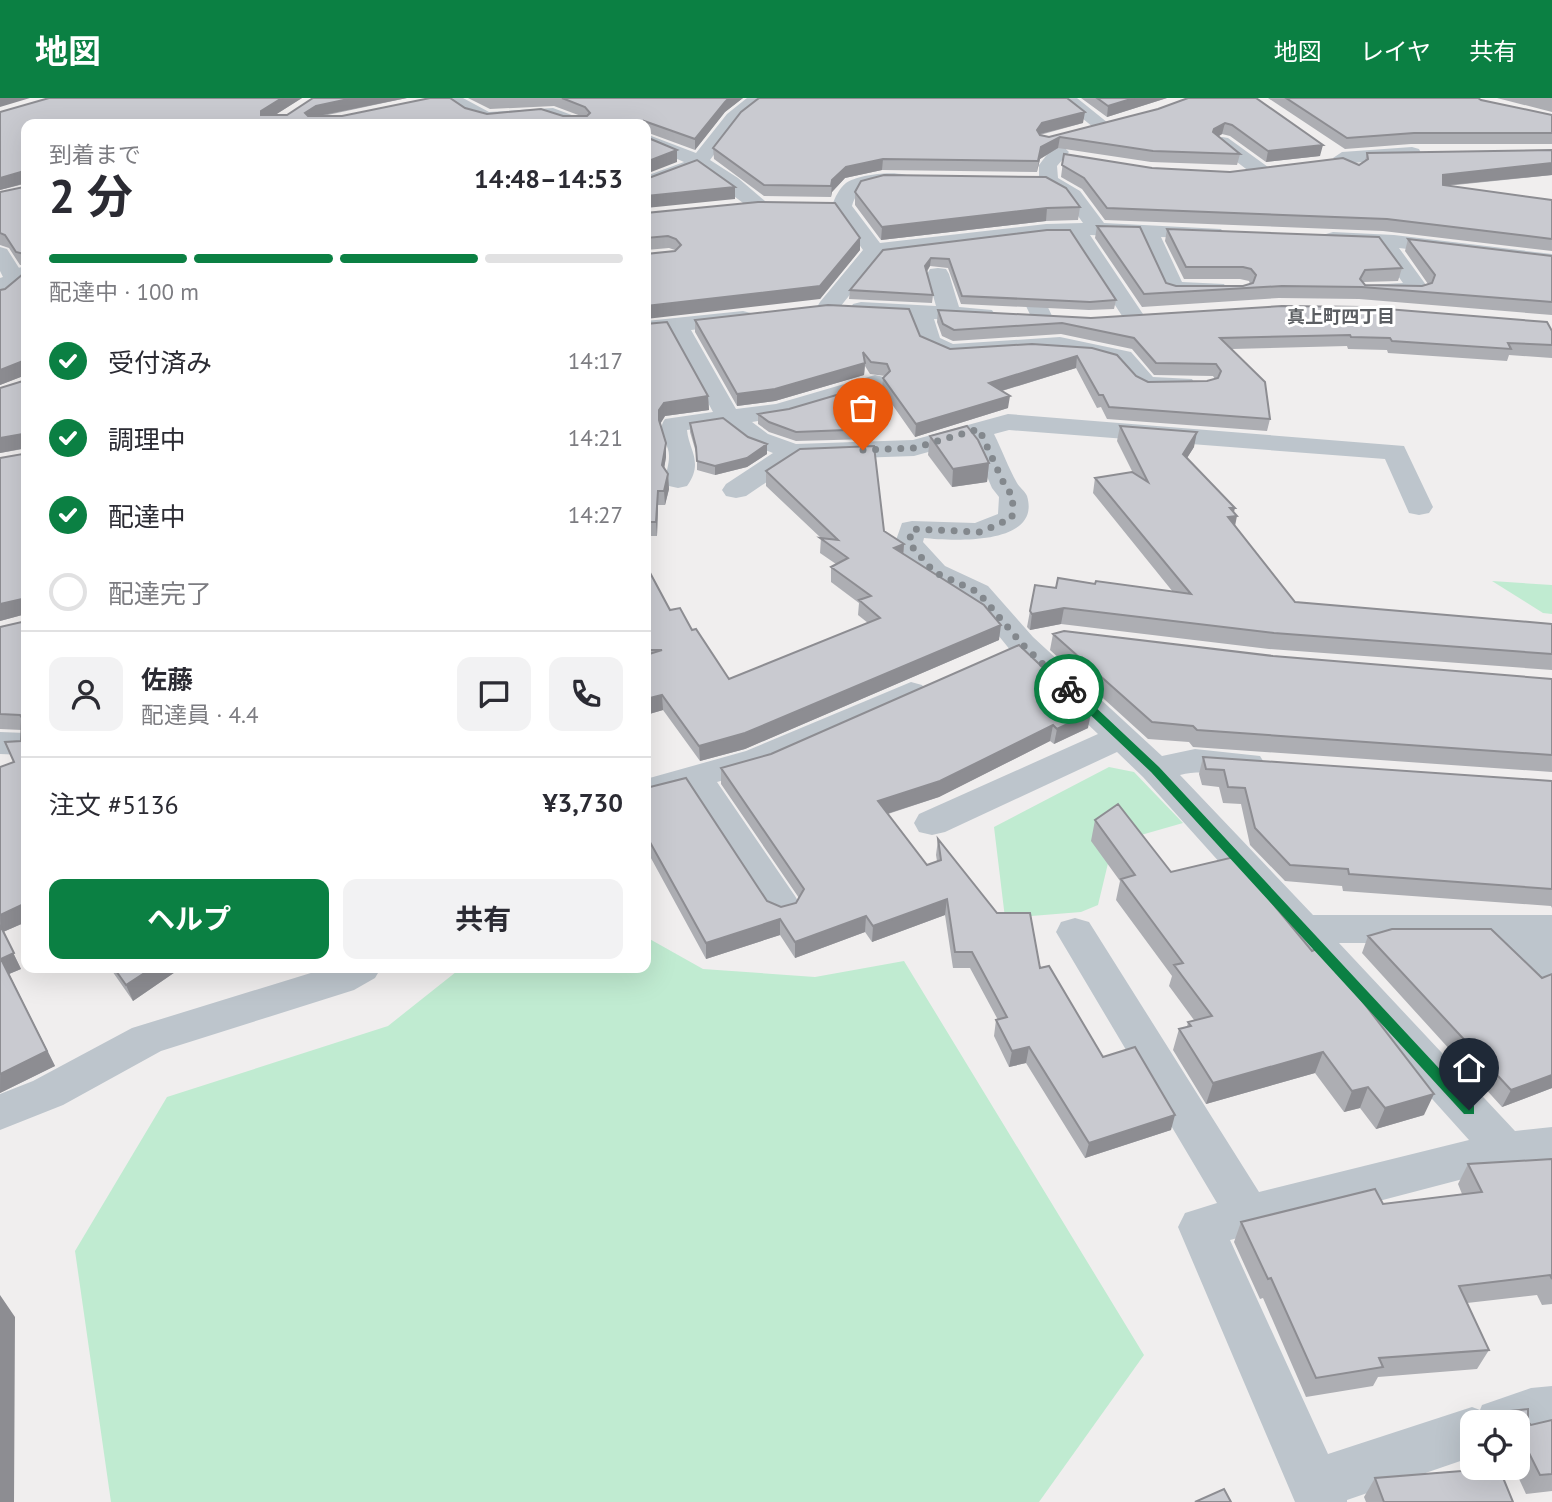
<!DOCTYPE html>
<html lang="ja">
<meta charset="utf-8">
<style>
:root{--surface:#fff;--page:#f2f2f3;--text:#2b2b33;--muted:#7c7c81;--line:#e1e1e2;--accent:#0b8043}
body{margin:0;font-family:"PT Sans","Noto Sans JP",sans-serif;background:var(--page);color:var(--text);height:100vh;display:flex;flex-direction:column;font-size:26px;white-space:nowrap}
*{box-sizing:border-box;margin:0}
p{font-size:23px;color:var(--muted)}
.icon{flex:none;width:38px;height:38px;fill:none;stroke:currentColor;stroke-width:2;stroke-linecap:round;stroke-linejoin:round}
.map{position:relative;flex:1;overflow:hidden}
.side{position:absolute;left:21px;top:21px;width:630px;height:854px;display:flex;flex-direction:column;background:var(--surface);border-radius:14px;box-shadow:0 7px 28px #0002}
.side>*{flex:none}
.tools{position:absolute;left:1460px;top:1312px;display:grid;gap:14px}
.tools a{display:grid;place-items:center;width:70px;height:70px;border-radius:14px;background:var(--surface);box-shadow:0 7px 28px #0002;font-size:35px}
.pin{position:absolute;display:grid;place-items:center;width:60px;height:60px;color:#fff;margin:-72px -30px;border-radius:50% 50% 50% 0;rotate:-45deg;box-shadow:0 0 7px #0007}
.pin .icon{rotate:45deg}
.courier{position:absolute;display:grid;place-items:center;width:70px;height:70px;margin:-35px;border:5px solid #0b8043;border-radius:50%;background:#fff;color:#222;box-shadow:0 2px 9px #0007}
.summary em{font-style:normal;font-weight:700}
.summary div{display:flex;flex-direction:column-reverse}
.summary{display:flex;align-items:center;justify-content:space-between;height:119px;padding:0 28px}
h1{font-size:46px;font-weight:700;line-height:52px}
.bar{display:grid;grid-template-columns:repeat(4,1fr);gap:10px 7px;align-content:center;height:84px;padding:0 28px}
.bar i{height:9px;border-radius:5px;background:var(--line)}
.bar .selected{background:var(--accent)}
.bar p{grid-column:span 4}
.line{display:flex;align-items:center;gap:18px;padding:0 28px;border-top:2px solid var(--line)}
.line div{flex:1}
.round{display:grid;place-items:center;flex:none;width:74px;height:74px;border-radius:14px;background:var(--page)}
ol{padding:0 28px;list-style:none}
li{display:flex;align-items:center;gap:21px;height:77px}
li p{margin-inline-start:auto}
li .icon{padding:7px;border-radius:50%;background:var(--accent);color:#fff;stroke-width:4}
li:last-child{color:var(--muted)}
li i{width:38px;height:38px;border:4px solid var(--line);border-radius:50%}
.action{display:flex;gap:14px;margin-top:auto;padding:14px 28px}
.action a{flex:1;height:80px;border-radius:14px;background:var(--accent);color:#fff;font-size:28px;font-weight:700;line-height:80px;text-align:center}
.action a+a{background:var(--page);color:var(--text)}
header{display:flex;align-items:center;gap:42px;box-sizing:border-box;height:98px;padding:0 35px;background:var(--accent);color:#fff}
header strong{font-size:33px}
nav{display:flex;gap:38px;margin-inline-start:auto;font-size:24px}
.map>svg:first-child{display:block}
</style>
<header>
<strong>地図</strong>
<nav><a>地図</a><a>レイヤ</a><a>共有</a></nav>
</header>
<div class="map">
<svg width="1552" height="1404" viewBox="0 0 1552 1404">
<rect width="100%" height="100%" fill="#f0eeee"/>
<path fill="#c0ebd1" d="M1492 483 1552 487V516L1543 515Z
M1109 669 1134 674 1183 725 1141 737 1110 757 1098 807 1081 814 1005 820 994 729Z
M646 839 703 871 815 879 904 863 1144 1257 1039 1404H111L75 1153 167 999 388 928 461 870H646Z"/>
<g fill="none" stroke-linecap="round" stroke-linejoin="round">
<path fill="#bdc5cc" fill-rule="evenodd" d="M442 0H463L489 14 553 10 585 22 588 26H564L542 19 488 24 468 19Z
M747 0H768L739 23 710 62 738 80 765 103 768 107 765 111H751L698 71 646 91V78L684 64 646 47V36L696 55 727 16Z
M1057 0H1077L1113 29 1104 34 1098 33Z
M1047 38 1053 39 1069 54 1057 68 1058 80 1080 93 1104 125 1221 131 1224 135 1221 139 1214 141 1161 139 1182 184 1224 186 1227 191 1224 196H1166L1140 139 1090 137 1145 219 1142 224H1126L1070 138H1046L881 158 836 214H820L817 209 820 204 863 152 832 108C835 99 839 91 846 85 859 76 905 70 915 82 899 101 863 70 852 108L880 145 1046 126 1083 125 1066 101 1039 83V67L1049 54 1038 43Z
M1222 39 1228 40 1268 69 1270 73 1268 77H1254L1216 48 1213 44Z
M1412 49 1419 51 1421 55 1419 59 1342 66 1333 60 1342 54Z
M1333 134 1394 137 1552 156V168L1399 150 1429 191 1426 196C1409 200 1386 201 1369 197L1366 192 1369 187 1403 185 1377 148 1326 144 1323 140 1326 136Z
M0 149 7 151 26 181 24 187 0 194V180L3 179 0 173Z
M938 170 946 171 949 176 959 209 992 212 995 217 992 222 984 224 934 221 940 240 953 246 1060 239 1131 254 1153 279 1192 281 1195 286 1192 291 1146 294 1137 292 1115 264 1060 253 950 260 922 249 910 220 861 218 853 216 850 211 853 206 861 204 936 208 927 176 930 171Z
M1029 184 1037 186 1053 220 1050 225H1034L1018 191 1021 186Z
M743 213 751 215 754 220 751 225 691 232 736 311 776 306 875 277 884 279 887 284 884 289 788 318 752 324 768 336 796 346 913 342 1008 316 1404 348 1433 409 1429 415 1419 417 1409 415 1385 361 1009 332 994 336C1002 352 1008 369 1017 385 1019 389 1025 393 1027 398 1042 448 952 443 924 440L923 444 945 468 988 488 1033 539 1162 658 1195 651 1260 658 1265 666 1260 674C1234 681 1207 670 1180 677L1313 817H1552V885L1538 880 1503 845H1339L1515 1033 1552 1029V1065L1505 1070 1230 1142 1328 1356 1472 1309 1480 1312 1482 1307 1531 1290 1552 1288V1336L1531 1338 1517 1343V1325H1472V1359L1347 1402V1404H1295L1178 1129 1185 1115 1217 1105 1056 834 1061 824 1075 820 1089 824 1259 1094 1469 1042 1143 679 1117 654 945 734 932 737 919 734 914 725 919 716 1098 636 1011 553 968 500 925 480 895 445 902 425 912 423 975 425 998 416 999 399 992 390 971 342 914 358 799 362 746 398 736 400 726 398 722 392 726 386 773 355 750 346 724 327 687 332C689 353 704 364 687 388L678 390 669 388 665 382C666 375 669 366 669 359 670 345 655 335 665 321L713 314 670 234 646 237V223Z
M911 584 922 587 927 594 922 601 770 669 717 684 795 798 801 808 795 818 782 822 769 818 688 693 646 704V681L746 653Z
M0 634 26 635V657L0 656Z
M327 870H381L375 880 354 892 161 953 63 1007 0 1032V996L33 983 132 930Z"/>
<path fill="#bdc5cc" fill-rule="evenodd" d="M26 168V187L9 201 0 203V184L18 170Z"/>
</g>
<path fill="#adaeb3" d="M49 0H302L275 17H287L313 0H407L323 18H342L430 0H450L465 10 487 16 541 11 563 18H581L554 8 490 11 468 0H743L725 14 695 52 646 34V26H26V824L3 834 21 871 9 876 55 968 0 995V669L14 664 5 644 21 643 22 632 0 631V529L22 524V517L0 523V360L23 356V351L0 355V290L23 283V278L0 287V192L5 191 23 176 24 167H20L9 150 0 147V94L24 89V86L0 92V14Z
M1081 0H1167L1107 19Z
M1188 0 1320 58 1266 64 1230 38 1222 36 1218 39 1240 56 1237 67 1151 64 1058 50 1040 61 1037 74 882 72 845 80 832 94 831 99 764 98 714 61 713 50 1083 25 1040 37 1049 39 1158 11Z
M1268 0H1478L1481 2 1552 17V46H1411L1345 51Z
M1497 0H1552V14Z
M1552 52V77L1446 88 1552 102V153L1383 133 1105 122 1082 91 1061 79 1064 56 1152 70 1230 74 1359 67 1365 63 1367 55Z
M855 94 1080 109 1078 122 1046 123 881 142 855 107Z
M646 115 860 140V152L820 201 669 150 646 152Z
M1097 128 1166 185 1176 188H1243L1250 186 1249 183 1240 181H1184L1165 143 1167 131 1402 170 1398 183 1363 184 1365 187 1422 188 1428 186 1405 153 1408 141 1552 158V217L1359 201 1279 200 1142 209 1095 140Z
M1047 132 1116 202 1114 211 1089 212 961 206 948 170 930 168 927 174 933 197 932 205 849 201 850 192 883 152Z
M938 212 1091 220 1552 233V260L1509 257 1507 263 1388 255 1387 252 1348 251 1347 248 1232 251 1270 321 1267 333 1107 321 1101 309 1097 310 1076 270 1002 293 1008 310 915 339 882 292 883 280 885 278 870 276 865 268 864 277 775 303 737 308 695 234V222L920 238 950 251 1092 250 1136 278 1148 284 1207 283 1215 281 1213 278 1154 277 1132 251 1061 236 953 243 942 238 937 224Z
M646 226 708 298 709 312 665 318 660 326 666 345V359L664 371 668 376 669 391 665 407H658L657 438H648L649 472 670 512 692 532 729 581 868 525 858 517 859 505 831 484V469L836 466 820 455 821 440 766 388V373L884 433 904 446 903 455 999 542 745 651 700 663 663 612 646 617Z
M758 316 872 331 871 341 796 343 769 334 758 326Z
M690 325 767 356 747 369 715 377 697 372V358L690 334Z
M1120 328 1194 349 1187 360 1234 414 1235 428 1295 504 1552 526V572L1269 551 1061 526 1030 532 1027 529 1030 513 1056 490 1095 486 1173 494 1093 395 1095 380 1133 375 1117 343Z
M930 338 989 365 987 384 952 389 928 357Z
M1053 536 1273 558 1552 581V674L1193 649 1189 644 1148 641 1050 552Z
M1019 547 1088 630 1054 646 1050 643 939 699 888 716 927 767 937 763 936 757 938 741 1040 870 1103 959 1171 1032 1085 1060 1026 965 1009 969 994 938 996 922H998L970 870H953L945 817 872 844 865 834 795 860 780 837 706 861 646 751V690L767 803 781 809 796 805 799 800 721 686V670L771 656Z
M1203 659 1552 683V810L1551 808 1343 793 1342 788 1285 783 1250 747 1241 706 1223 705 1219 689 1202 687 1199 676Z
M1095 722 1171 774 1424 1017 1376 1031 1360 1010 1344 1014 1315 975 1206 1006 1173 952 1179 931 1187 929 1188 924 1194 922 1169 888 1172 878 1116 802 1120 783 1091 743Z
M1368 838 1542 880 1552 876V990L1502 1009 1362 855Z
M110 870H181L133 903Z
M1552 1061V1206L1542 1207 1537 1197 1467 1205 1489 1252 1477 1271 1378 1279 1373 1288 1306 1299 1263 1200 1260 1201 1234 1144 1241 1124 1462 1096 1458 1086 1468 1066Z
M1509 1313 1531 1327 1552 1322V1393L1526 1396 1514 1370H1517V1325H1501Z
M1375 1380 1513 1404H1366L1364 1399Z"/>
<path fill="#8d8d92" d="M0 0H30L0 9Z
M282 0H302L264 24 261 17V13Z
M353 0H407L318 18 307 26 305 15 316 8Z
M729 0H743L725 14 695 52V41L725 4Z
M1134 0H1167L1107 19 1108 8Z
M1085 14 1083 25 1040 36 1035 43 1037 32 1042 25Z
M1225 25 1222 36 1212 42 1214 31Z
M1060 39 1058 50 1040 61 1037 74 1041 49Z
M1323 47 1320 58 1266 64 1268 53Z
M677 52V64L646 76V64Z
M883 61 882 72 845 80 832 94 831 99 832 82 846 69Z
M1552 65V77L1439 88 1443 77Z
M24 73 26 85 0 92V80Z
M735 89V101L646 110V98Z
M1047 110 1046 123 881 142 882 129Z
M860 140V152L820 201 646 221V208Z
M931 160 930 168 924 177 925 168Z
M1077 258 1076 270 988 297 989 285Z
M23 263 26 277 0 287V272Z
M865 265 864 277 775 303 737 308V296Z
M708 298 709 312 665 318 660 326V336L659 312 664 305Z
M1010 298 1008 310 915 339 916 326Z
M1197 334 1194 349 1180 371 1183 356Z
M23 336 26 350 0 355V340Z
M666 345V359L662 382V367Z
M767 346V356L747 369 715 377V368Z
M989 365 987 384 952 389 953 371Z
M668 376 669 391 665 407 664 393Z
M658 393V407L657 438 656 424Z
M1230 410H1235L1233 418H1237L1234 433 1224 435Z
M904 446 903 460 894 450Z
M22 501 26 516 0 523V506Z
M1064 510 1061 526 1030 532 1032 516Z
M1001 527 999 542 745 651 700 663 699 648Z
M662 597 663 612 646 617V601Z
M1091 615 1088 630 1054 646 1057 631Z
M1053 627 1050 643 939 699 877 719 878 703Z
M947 801 945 817 872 844 873 828Z
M26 805V824L3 834 21 871 9 876 55 968 0 995 1 861 0 817Z
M866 818 865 834 795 860V844Z
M780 821V837L706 861V845Z
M152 870H181L133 903 126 887Z
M1029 949 1026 965 1009 969 1012 953Z
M1323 954 1315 975 1206 1006 1213 985Z
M1552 977V990L1502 1009 1511 992Z
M1368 989 1360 1010 1344 1014 1352 993Z
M1434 996 1424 1017 1376 1031 1385 1010Z
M1175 1017 1171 1032 1085 1060 1089 1045Z
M0 1197 15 1219 14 1404H0Z"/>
<path fill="#c9cad0" stroke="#8d8d92" stroke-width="2" d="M49 0H282L261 13V17H287L313 0H353L316 8 305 15 308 18H342L430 0H450L465 10 487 16 541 11 563 18H587L590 15 585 9 562 0H729L725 4 695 41 644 23V26H26V805L0 817V669L14 664 5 644 21 643 22 620 20 617 0 616V529L22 524V501L0 506V360L23 356V336L0 340V290L23 283V263L0 272V192L5 191 23 176 24 156 16 154 5 137 0 135V94L24 89V73L0 80V14Z
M759 0H1067L1085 14 1042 25 1037 32 1040 37 1049 39 1158 11 1188 0H1256L1323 47 1268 53 1232 27 1225 25 1214 31 1213 34 1240 56 1153 53 1060 39 1041 49 1038 63 883 61 846 69 832 82 831 88 764 87 713 50 741 14Z
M1097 0H1134L1108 8Z
M1286 0H1478L1481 2 1552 17V35H1414L1347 40Z
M646 39 677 52 646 64Z
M1552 52V65L1443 77V87L1552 102V141L1387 121 1107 110 1084 80 1062 67 1064 56 1152 70 1230 74 1343 60 1359 67 1368 61 1367 55Z
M697 62 735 89 646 98V81Z
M884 77 1046 79 1066 90 1080 109 1047 110 882 129 855 94 861 83Z
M758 104 835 105 860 140 820 188 646 208V156L675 153 681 147 676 141 668 138 646 140V115Z
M1097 128 1140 129 1166 185 1176 188H1243L1253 185 1256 177 1251 171 1243 169H1186L1167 131 1379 139 1402 170 1365 172 1360 181 1365 187 1422 188 1432 185 1435 177 1408 141 1552 158V204L1362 189 1282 188 1144 196Z
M1047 132H1070L1116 202 1090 204 962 198 949 161 931 160 925 168 933 197 850 192 883 152Z
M828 207 909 211 920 238 950 251 1032 246 1092 250 1117 257 1136 278 1148 284 1207 283 1218 280 1221 273 1216 266 1156 265 1134 240 1062 225 954 232 943 226 938 212 1091 220 1282 208 1362 209 1547 224 1552 233V247L1508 245 1511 251 1392 243 1390 240 1351 239 1350 237 1220 240 1265 284 1270 321 1109 309 1103 297H1099L1077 258 989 285 1010 298 916 326 883 280 890 273 887 266 871 264 863 254 865 265 775 291 737 296 695 222Z
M667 224 708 298 664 305 659 312V322L666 345 662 367 668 376 664 393H658L656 424H647L648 471 670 512 680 510 692 532 696 531 729 581 880 520 859 502 871 498 831 469 848 460 820 440 838 442 766 373 800 351 874 348 884 433 904 446 894 450 984 507 1001 527 745 635 699 648 662 597 646 601V557L662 552H646V226Z
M867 288 872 331 796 334 769 324 758 316 789 311Z
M723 320 748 339 767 346 747 360 715 368 697 363 696 349 690 325Z
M967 328 978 342 989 365 953 371 930 338Z
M1120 328 1197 334 1183 356 1235 410H1230L1237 418 1228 419 1295 504 1552 526V556L1274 535 1064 510 1032 516 1030 513 1035 487 1056 490 1058 480 1095 486 1096 483 1191 496 1095 380 1132 374 1148 384Z
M1064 533 1273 558 1552 581V657L1197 632 1193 628 1152 624 1053 536Z
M1019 547 1091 615 1057 631 1053 627 940 683 878 703 927 767 941 762 938 741 997 815H1030L1040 870 1049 868 1103 959 1135 949 1175 1017 1089 1045 1029 949 1012 953 996 922 1007 919 972 854H955L947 801 873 828 866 818 795 844 780 821 706 845 646 737V690L686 680 767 803 781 809 796 805 804 791 721 670 771 656Z
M1203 659 1552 683V791L1349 776 1348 771 1290 767 1255 730 1245 690 1228 689 1224 672 1206 671Z
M1118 706 1171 774 1234 759 1312 853 1319 850 1329 860 1434 996 1385 1010 1368 989 1352 993 1323 954 1213 985 1179 931 1191 928 1188 924 1212 918 1174 867 1183 865 1121 781 1135 777 1095 722Z
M0 827 14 855 1 861 47 953 0 976Z
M1392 831H1491L1542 880 1552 876V977L1511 992 1368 838Z
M114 870H152L126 887Z
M1552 1061V1181L1550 1177 1459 1188 1489 1252 1379 1260 1383 1269 1316 1280 1271 1180 1268 1181 1241 1124 1375 1091 1383 1106 1482 1094 1468 1066Z
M1528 1311V1324L1531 1327 1552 1322V1376L1540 1377 1517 1331V1325H1514L1509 1313Z
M1499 1370 1513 1404H1384L1375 1380Z
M1224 1391 1231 1404H1195Z"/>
<path fill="#0b8043" d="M1065 588H1073L1159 669 1474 1008V1016H1464L1151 674 1065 593Z"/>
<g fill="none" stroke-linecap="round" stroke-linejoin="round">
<path stroke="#83888d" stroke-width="7" stroke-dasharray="0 12.6" d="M863 352 914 350 979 331 1006 390 1013 398 1012 420 981 434 912 431 909 445 934 474 978 494 1022 546 1069 591"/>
</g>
<g text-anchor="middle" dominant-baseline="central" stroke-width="6" stroke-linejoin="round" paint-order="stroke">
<g font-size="18" font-weight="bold" fill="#5b5e62" stroke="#fff">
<text x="1341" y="218">真上町四丁目</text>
</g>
</g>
</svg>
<div class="tools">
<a><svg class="icon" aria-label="locate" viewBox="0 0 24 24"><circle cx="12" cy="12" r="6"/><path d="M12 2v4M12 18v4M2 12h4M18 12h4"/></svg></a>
</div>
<div class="pin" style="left:863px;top:352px;background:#ea580c"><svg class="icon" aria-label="bag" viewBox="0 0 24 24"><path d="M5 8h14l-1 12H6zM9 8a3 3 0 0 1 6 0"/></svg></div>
<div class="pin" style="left:1469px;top:1012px;background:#1f2937"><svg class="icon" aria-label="home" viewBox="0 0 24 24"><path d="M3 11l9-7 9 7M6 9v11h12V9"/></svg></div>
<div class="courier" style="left:1069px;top:591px"><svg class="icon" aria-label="bike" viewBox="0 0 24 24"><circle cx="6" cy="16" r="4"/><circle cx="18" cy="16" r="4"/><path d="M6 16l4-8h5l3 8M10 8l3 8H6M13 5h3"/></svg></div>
<section class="side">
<div class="summary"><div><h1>2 分</h1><p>到着まで</p></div><em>14:48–14:53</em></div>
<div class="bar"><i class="selected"></i><i class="selected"></i><i class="selected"></i><i></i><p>配達中 · 100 m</p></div>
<ol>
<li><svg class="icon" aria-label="check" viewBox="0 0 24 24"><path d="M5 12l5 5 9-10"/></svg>受付済み<p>14:17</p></li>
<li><svg class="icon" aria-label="check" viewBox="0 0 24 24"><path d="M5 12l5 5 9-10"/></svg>調理中<p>14:21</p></li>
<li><svg class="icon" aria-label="check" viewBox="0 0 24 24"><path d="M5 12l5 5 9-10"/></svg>配達中<p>14:27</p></li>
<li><i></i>配達完了</li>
</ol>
<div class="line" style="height:126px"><a class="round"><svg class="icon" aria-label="person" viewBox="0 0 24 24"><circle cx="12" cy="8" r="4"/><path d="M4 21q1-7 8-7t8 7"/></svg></a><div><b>佐藤</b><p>配達員 · 4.4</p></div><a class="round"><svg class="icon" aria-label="chat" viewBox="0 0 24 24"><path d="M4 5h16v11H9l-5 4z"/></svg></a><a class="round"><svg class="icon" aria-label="phone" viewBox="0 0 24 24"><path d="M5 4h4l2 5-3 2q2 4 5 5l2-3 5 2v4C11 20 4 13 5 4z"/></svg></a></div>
<div class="line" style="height:91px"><div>注文 #5136</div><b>¥3,730</b></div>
<div class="action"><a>ヘルプ</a><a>共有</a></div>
</section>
</div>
